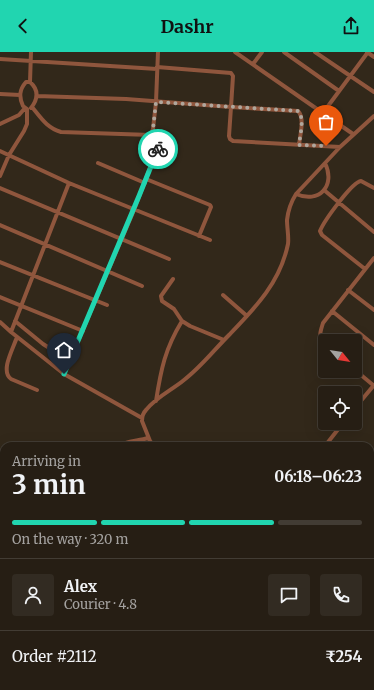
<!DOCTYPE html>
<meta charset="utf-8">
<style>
:root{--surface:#261e14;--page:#322b22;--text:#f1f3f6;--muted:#a4a2a0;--line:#423c34;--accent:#21d5b0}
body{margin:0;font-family:Merriweather,serif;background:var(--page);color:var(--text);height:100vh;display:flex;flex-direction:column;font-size:15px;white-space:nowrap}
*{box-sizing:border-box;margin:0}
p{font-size:13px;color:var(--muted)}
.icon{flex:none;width:22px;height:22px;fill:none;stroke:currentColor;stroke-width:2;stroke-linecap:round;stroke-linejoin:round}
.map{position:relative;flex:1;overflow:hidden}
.details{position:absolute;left:0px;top:390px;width:374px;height:248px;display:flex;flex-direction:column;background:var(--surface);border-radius:12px 12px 0 0;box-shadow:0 4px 16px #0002,0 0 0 1px var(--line)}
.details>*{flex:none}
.needle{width:26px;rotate:120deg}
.buttons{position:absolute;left:318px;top:282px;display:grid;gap:8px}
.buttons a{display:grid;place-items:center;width:44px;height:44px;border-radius:4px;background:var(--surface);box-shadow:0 4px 16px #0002,0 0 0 1px var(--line);font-size:20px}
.pin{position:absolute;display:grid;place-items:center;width:34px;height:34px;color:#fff;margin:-41px -17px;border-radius:50% 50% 50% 0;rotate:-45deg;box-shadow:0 0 4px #0007}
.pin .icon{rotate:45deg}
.courier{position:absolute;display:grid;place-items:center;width:40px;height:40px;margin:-20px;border:3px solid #21d5b0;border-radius:50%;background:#fff;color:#222;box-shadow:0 1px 5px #0007}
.headline em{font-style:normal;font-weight:700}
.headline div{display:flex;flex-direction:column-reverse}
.headline{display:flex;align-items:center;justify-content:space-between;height:68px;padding:0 12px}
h1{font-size:26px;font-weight:700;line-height:30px}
.bar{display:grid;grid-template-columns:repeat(4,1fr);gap:6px 4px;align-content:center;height:48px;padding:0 12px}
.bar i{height:5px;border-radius:3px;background:var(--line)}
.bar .on{background:var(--accent)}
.bar p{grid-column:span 4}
.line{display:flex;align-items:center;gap:10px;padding:0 12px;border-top:1px solid var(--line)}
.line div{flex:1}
.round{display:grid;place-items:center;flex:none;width:42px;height:42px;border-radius:4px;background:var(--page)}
header{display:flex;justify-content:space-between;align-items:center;height:52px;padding:0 12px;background:var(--accent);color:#111;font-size:18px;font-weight:700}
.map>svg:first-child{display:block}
</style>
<header><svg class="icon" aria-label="back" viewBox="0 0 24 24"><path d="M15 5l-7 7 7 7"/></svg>Dashr<svg class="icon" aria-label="share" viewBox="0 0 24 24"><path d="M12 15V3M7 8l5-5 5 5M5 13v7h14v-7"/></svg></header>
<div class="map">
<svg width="374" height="638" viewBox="0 0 374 638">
<rect width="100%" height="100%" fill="#32281a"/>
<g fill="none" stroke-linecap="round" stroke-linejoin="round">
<path stroke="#8f563d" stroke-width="4" d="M31 0 30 30C39 38 38 47 31 56
M235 0 353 82
M284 0 339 39
M315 0 374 40
M367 0 374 5
M0 7 157 17
M253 12 262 0
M157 15 231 21 233 24 231 55 298 59C305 66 300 83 299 93
M0 42 20 43
M37 44 126 47 231 55 229 84 230 87 233 89 340 95 296 142C291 150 288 159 287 168 287 176 289 185 288 192 280 231 255 256 229 283 214 298 201 315 184 328 172 338 156 345 146 358 143 361 142 365 142 369L150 389 154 394
M32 55C41 66 47 76 61 80L151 83 153 77 156 50 158 0
M27 57 23 54C19 45 19 38 26 30H30
M317 69 368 0
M0 72 19 63 25 56
M340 95 374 64
M0 99 69 131 210 188
M98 111 145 131
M0 124 9 103 24 79 27 72V57
M146 127 210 153 211 155 199 184
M0 136 169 207
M324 138 374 180
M296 142C319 152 336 134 325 111
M0 173 142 234
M0 210 107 253
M365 217 322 183 320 179C324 169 352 130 361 129L374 136
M173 227 161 244 162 249 174 257 182 269 190 274 224 288
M348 238 374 258
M223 243 247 264
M0 245 83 279
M332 259 374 293
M15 269 43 292 70 309
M0 270 11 280
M17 285C13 297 0 319 11 327L37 338
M325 293C318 284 320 281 323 271L374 206
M355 318 373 333
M64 322 11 280 69 131
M156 349C161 317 165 297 182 269
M355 356 374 333
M142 366 64 322 134 158 159 92V87L151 83
M119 394C125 389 139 389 148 386
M325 394 343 371
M370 432 374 435
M370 452 374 447
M370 462 374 465
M370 480 374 475
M370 490 374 492
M370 526 374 528
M0 618 4 612
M59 634 67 638
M122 634 129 638
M173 634 181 638
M228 634 236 638
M17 638 20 634
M82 638 84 634"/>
</g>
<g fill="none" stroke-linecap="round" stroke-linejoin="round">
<path stroke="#afa79d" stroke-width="4" stroke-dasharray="0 7.2" d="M158 97 159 92V87L151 83 153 77 156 50 298 59C305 66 300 83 299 93L326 94"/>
<path stroke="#21d5b0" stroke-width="5" d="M64 322 139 144 158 97"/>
</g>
</svg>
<div class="buttons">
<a><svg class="needle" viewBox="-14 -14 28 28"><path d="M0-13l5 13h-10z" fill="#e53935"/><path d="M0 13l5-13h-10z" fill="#a4a2a0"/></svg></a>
<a><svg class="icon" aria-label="locate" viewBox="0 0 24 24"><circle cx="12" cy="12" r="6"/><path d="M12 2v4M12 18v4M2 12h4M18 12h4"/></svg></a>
</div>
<div class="pin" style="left:326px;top:94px;background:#ea580c"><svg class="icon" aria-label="bag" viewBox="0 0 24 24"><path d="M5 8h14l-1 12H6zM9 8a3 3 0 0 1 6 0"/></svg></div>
<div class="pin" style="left:64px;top:322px;background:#1f2937"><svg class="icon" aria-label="home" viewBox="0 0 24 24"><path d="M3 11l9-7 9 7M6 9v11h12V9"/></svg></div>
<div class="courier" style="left:158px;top:97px"><svg class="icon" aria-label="bike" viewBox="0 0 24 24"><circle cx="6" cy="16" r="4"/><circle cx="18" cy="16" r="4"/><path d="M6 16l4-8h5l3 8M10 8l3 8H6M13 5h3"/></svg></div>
<section class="details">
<div class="headline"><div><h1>3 min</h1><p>Arriving in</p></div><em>06:18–06:23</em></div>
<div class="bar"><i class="on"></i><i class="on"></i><i class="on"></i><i></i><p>On the way · 320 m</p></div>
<div class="line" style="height:72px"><a class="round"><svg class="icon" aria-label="person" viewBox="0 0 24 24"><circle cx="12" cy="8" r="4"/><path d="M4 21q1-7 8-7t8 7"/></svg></a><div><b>Alex</b><p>Courier · 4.8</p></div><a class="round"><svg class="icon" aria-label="chat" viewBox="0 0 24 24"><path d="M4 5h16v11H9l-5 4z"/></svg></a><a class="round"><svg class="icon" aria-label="phone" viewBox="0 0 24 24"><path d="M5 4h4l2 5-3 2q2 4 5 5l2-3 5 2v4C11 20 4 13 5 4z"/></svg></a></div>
<div class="line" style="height:52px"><div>Order #2112</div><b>₹254</b></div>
</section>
</div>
